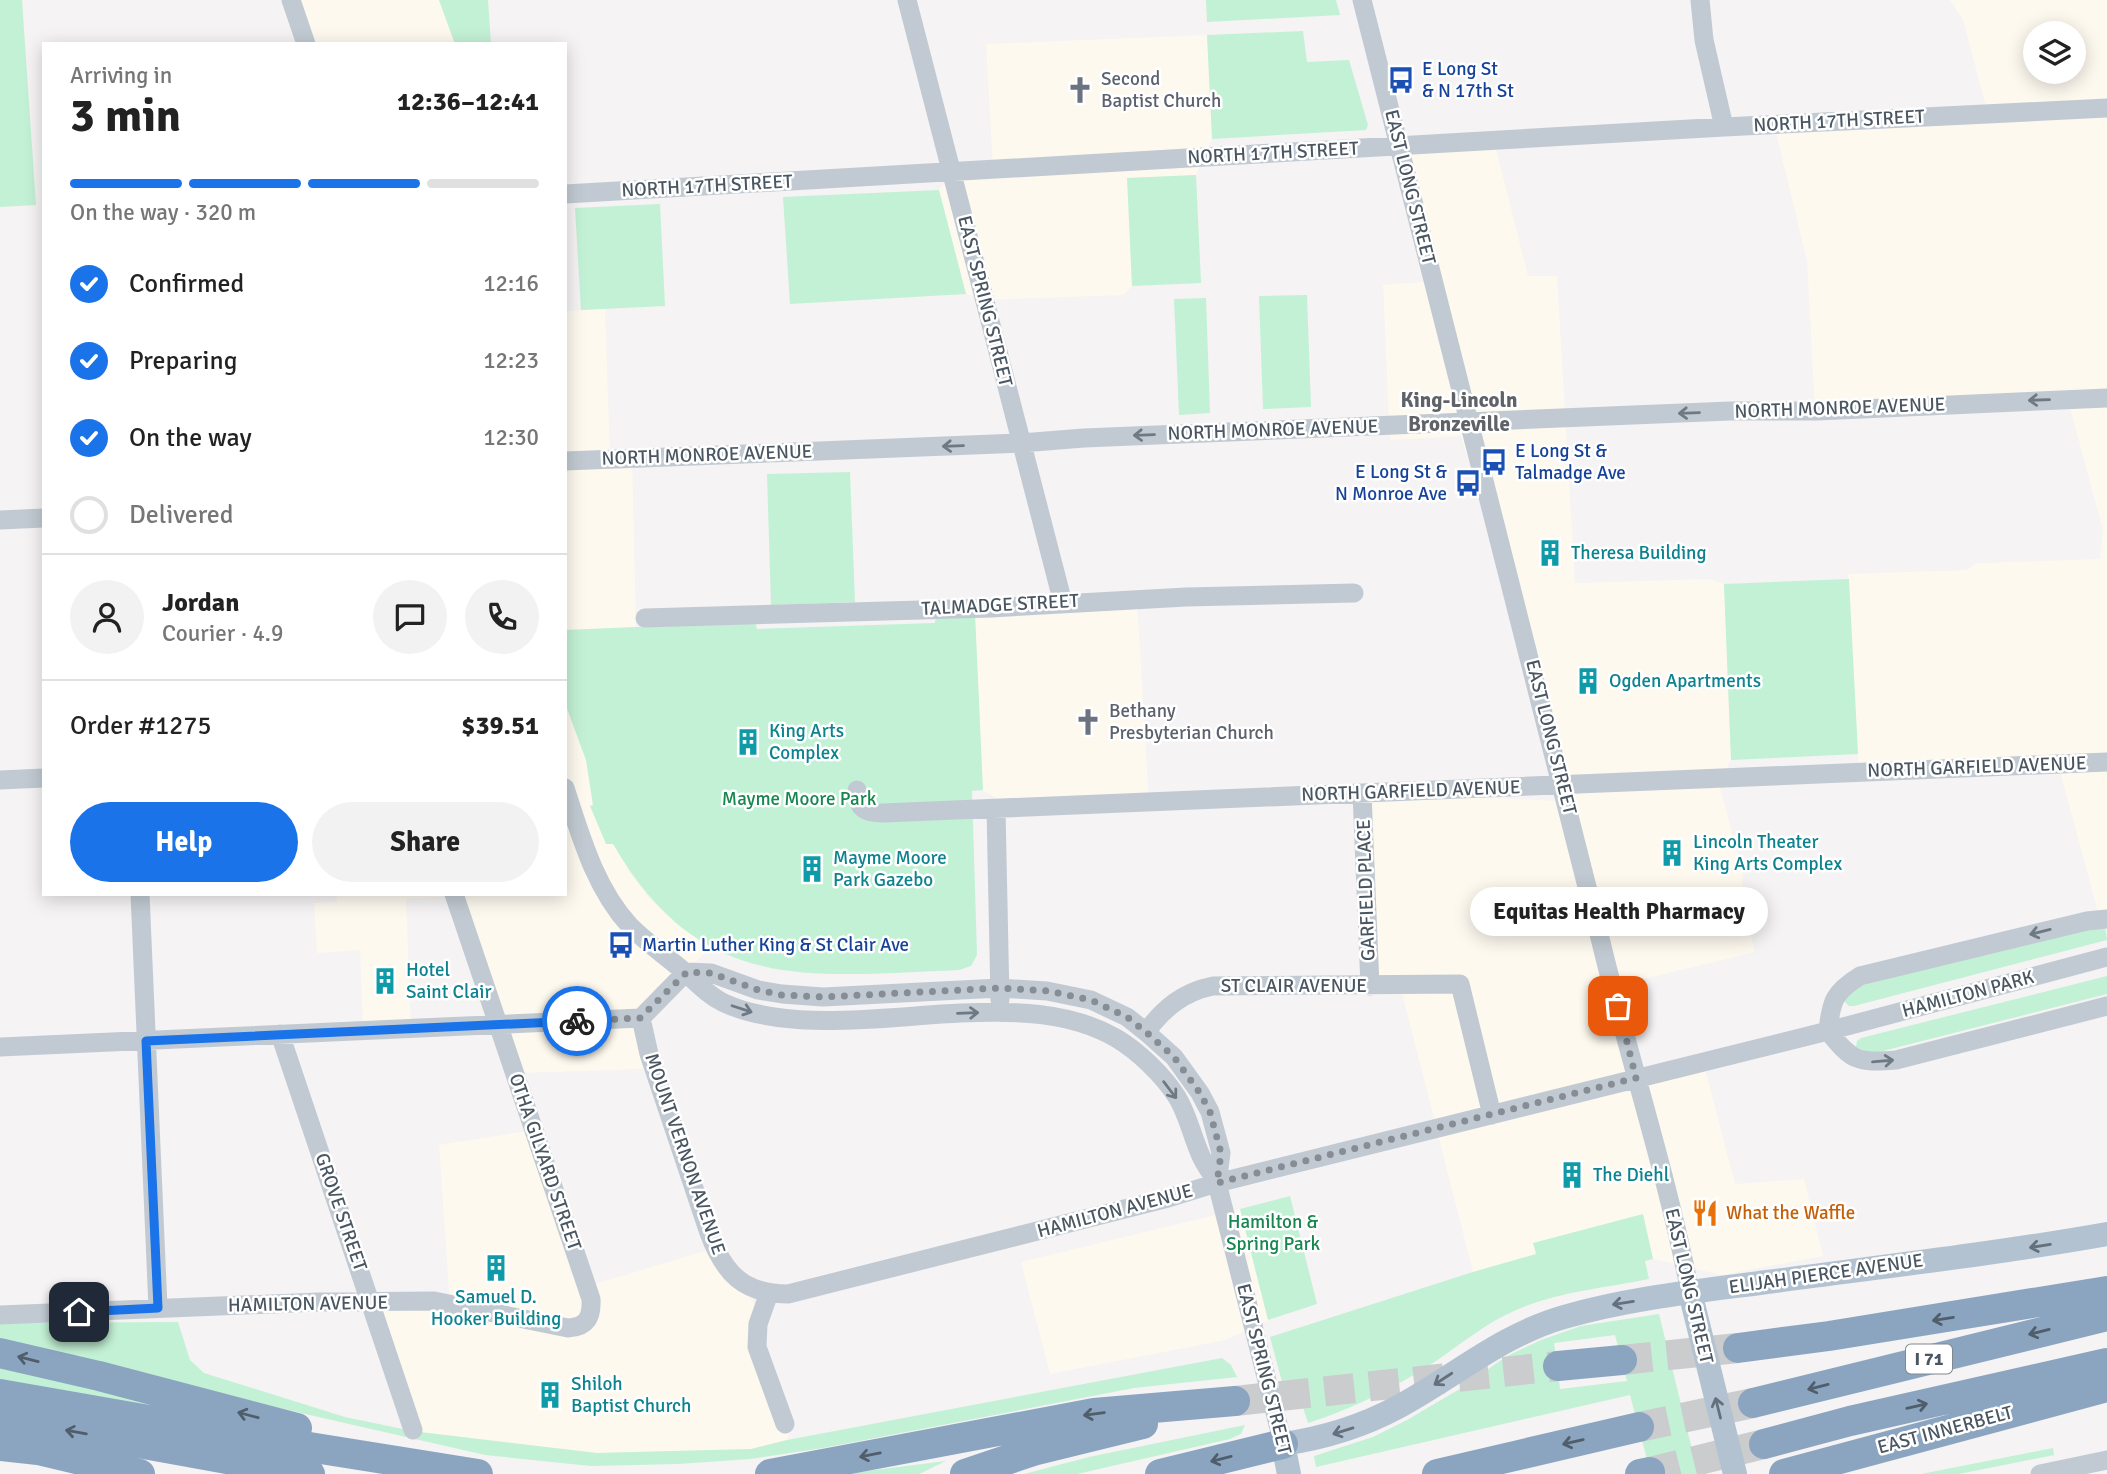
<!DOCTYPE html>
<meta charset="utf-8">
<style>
:root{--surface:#fff;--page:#f2f2f2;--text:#222;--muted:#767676;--line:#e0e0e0;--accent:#1a73e8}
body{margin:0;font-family:Signika,sans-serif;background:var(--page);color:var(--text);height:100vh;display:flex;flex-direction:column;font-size:26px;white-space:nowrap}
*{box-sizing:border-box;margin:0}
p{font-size:23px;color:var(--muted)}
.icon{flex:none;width:38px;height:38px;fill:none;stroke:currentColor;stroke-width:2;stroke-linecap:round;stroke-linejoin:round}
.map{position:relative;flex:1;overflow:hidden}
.sheet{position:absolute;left:42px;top:42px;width:525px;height:854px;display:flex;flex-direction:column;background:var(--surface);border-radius:0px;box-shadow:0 4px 18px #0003}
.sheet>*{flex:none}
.controls{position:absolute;left:2023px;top:21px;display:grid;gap:14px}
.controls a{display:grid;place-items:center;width:63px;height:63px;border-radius:50%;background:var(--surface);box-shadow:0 4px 18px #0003;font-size:35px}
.pin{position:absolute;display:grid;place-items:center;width:60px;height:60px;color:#fff;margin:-30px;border-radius:14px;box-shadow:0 4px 10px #0006}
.courier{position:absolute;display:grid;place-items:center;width:70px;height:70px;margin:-35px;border:5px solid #1a73e8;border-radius:50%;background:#fff;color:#222;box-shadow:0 2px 9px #0007}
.bubble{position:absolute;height:49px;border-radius:24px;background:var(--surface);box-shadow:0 4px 18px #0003;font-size:23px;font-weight:800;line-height:49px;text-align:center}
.summary em{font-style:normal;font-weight:800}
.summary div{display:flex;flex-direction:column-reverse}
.summary{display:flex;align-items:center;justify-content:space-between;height:119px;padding:0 28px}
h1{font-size:46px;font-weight:800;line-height:52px}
.bar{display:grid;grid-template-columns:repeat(4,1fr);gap:10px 7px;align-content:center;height:84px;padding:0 28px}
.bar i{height:9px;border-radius:5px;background:var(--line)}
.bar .current{background:var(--accent)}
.bar p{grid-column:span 4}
.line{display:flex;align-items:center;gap:18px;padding:0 28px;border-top:2px solid var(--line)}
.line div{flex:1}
.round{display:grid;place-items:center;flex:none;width:74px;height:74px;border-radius:37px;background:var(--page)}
ol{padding:0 28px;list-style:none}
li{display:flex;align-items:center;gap:21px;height:77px}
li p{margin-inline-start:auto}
li .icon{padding:7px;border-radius:50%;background:var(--accent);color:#fff;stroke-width:4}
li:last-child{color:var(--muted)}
li i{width:38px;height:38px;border:4px solid var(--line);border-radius:50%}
.button{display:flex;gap:14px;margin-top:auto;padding:14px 28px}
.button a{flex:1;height:80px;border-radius:42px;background:var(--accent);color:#fff;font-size:28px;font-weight:800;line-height:80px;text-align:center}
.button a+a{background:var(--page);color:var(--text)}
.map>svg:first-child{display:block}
</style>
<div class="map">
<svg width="2107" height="1474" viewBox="0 0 2107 1474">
<rect width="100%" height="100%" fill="#f5f3f3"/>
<path fill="#fdf9ef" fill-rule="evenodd" d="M288 0H439L455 44H303Z
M1950 0H2107V923L2097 908 2058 764 1859 772 1848 574 1967 570 1976 563 2100 559 2103 530 2069 404 1815 412 1807 261 1775 128 1988 114 1963 20ZM2035 33H2074V72H2035Z
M1207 35 1212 139 1196 175 1128 178 1132 286 1123 295 984 300 966 294 939 190 955 171 993 168 986 44Z
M1494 141 1528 276H1557L1575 583 1710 579 1724 584 1731 760 1719 784 1743 873 1742 904 1755 952 1615 986 1637 1078 1703 1061 1735 1184 1804 1179 1823 1256 1722 1275 1653 1259 1643 1215 1537 1254 1473 1272 1400 985 1365 984 1359 795 1399 793 1557 801 1485 518 1461 436 1390 440 1383 285 1432 281 1395 147Z
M605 309 610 456 632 455 636 627 565 630V311Z
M1137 598 1149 801 1012 808 983 790 975 614Z
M565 703 586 760 593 806 630 873 650 899 681 928 711 947 637 1017 650 1069 515 1073 451 896 406 899 411 1029 363 1030 360 950 317 953 314 903 337 902V894H565Z
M533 1130 592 1285 711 1249 753 1302 771 1364 793 1422 787 1440 751 1449 597 1453 412 1431 373 1300 450 1305 439 1145Z
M1240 1209 1268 1320 1226 1340 1050 1374 1021 1262Z"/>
<path fill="#c3f1d5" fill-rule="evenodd" d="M0 0H22L36 205 0 207Z
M439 0H488L491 44H455Z
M1206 0H1336L1340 15 1207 22Z
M1303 31 1307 62 1349 60 1368 125 1366 130 1212 139 1207 35Z
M1196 175 1201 283 1132 286 1127 178Z
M939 190 966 294 790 304 783 197Z
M660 204 665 306 581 310 575 208Z
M1307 295 1311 407 1263 409 1259 296Z
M1206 298 1210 413 1179 415 1174 299Z
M850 472 855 602 771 605 767 474Z
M1849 579 1858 754 1731 760 1724 584Z
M975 614 983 790 972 791 977 955 971 966 959 970C807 976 701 995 613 844H606L590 806 593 805 586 760 565 703V630L755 622 757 629 935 623 936 616Z
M2094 926 2105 927 2107 940 1854 1006H1849L1843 1000 1860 986Z
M2107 976V994L1875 1053 1870 1054 1856 1047 1857 1041 1861 1038Z
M1290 1196 1317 1304 1268 1320 1240 1209Z
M1643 1214 1653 1259 1645 1261 1649 1279C1605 1288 1555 1292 1514 1311 1484 1324 1460 1345 1433 1363 1394 1388 1352 1409 1308 1423L1301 1401 1288 1404 1270 1337 1473 1272 1536 1254 1533 1243Z
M1659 1314 1698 1474H1651L1630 1395 1316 1467 1314 1456 1373 1437 1407 1420 1458 1390 1507 1356 1541 1340 1581 1326ZM1615 1335 1627 1381 1560 1389 1554 1343Z
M178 1322 190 1360 204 1373 345 1417 412 1431 597 1453 751 1449 787 1440 1222 1358 1231 1365 1237 1377 1134 1388 823 1448 750 1459 678 1464 591 1466 485 1455 0 1344V1323Z
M0 1365 153 1403 150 1407 0 1383Z
M1245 1425 1241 1434 1230 1439 1077 1474H1024L1089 1457Z
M2053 1448 2054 1455 1959 1474H1921Z
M946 1461 919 1474H846L851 1473Z"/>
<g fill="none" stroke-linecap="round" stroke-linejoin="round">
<path stroke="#caccce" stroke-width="30" stroke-dasharray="30 15" stroke-linecap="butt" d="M1622 1360 1738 1348
M1235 1401 1558 1366
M1639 1427 1753 1403
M1650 1472 1764 1444"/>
<path stroke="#c1cad2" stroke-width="19" d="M291 0 306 44
M907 0 1063 603
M1362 0C1441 314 1524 627 1601 942 1629 1059 1667 1174 1690 1292
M1700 0 1704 40 1724 127
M565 194 1724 127 2107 108
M565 461 1021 443 1084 438 1730 411H1817L2107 398
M0 520 44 518
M645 618 991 608 1186 597 1354 593
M0 780 44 778
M565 788C581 837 595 888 630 926 644 940 660 952 675 964 692 977 705 994 724 1003 790 1033 890 1016 961 1013 1014 1011 1069 1011 1116 1038 1138 1051 1163 1075 1177 1097 1188 1115 1192 1136 1201 1156 1205 1165 1212 1174 1217 1183L1283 1444
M857 790C857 809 865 813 883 813L2107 762
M1362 793 1370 986
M996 809 1000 1000
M140 894 158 1308
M686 972 711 973 758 990 782 994 823 997 1000 988 1047 991 1091 1000 1127 1017 1146 1032 1174 1057 1200 1093 1210 1112 1221 1153 1217 1183
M641 1018 649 1054 709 1233C724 1273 743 1294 788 1294L1168 1198 1217 1183 1828 1031 2107 957
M1828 1031C1831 1001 1834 992 1860 976L2087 921 2107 919
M1828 1031C1852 1061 1857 1063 1896 1060L2107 1006
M1146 1032C1164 1008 1183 992 1213 986L1460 984 1492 1115
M280 1034 413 1430
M0 1047 641 1018 686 972
M769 1293 758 1324 757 1347 785 1424
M0 1315 319 1302 434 1301 568 1328C587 1327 592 1317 591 1299L454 894
M2040 1474 2107 1460"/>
<path stroke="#b3c2d1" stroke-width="24" d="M1690 1292 1735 1474
M1289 1474 1283 1444C1324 1438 1361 1427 1398 1407 1454 1377 1501 1335 1564 1317 1630 1298 1699 1291 1767 1282 1880 1267 1994 1254 2107 1234"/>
<path stroke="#8ba5c1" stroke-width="30" d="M1738 1348 1829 1336 2107 1291
M0 1353 99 1376 297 1428
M1558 1366 1622 1360
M0 1394 240 1436 478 1474
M1753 1403 2107 1316
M0 1418 310 1474
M1764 1444 1850 1421 2107 1363
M0 1446 38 1450 140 1474
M770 1474 1094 1413 1235 1401
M965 1474 1033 1451 1143 1424
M1160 1474 1283 1444
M1437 1474 1639 1427
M1640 1474 1650 1472
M1784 1474 2107 1387"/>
</g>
<defs><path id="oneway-shaft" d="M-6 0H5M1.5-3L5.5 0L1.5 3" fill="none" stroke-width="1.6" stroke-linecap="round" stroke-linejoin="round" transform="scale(1.75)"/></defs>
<g stroke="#6e7983">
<use href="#oneway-shaft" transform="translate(2039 400) rotate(178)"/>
<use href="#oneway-shaft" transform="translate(1689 413) rotate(178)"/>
<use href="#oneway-shaft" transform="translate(1144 435) rotate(178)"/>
<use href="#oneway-shaft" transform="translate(953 446) rotate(178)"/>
<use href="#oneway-shaft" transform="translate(2040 932) rotate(166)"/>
<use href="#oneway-shaft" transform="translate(742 1009) rotate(18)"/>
<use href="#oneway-shaft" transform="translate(968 1013) rotate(-2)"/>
<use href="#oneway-shaft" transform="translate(1883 1061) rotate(-5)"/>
<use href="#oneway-shaft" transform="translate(1170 1090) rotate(53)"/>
</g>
<g stroke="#64717d">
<use href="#oneway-shaft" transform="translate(2040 1246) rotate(171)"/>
<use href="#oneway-shaft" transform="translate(1623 1303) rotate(171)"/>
<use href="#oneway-shaft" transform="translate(1443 1379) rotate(147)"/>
<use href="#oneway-shaft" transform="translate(1718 1408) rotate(-104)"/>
<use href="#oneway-shaft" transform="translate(1343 1431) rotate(163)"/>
</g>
<g stroke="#505e6b">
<use href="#oneway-shaft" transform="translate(1943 1319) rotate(171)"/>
<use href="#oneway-shaft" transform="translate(2039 1332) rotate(166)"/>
<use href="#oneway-shaft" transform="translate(28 1359) rotate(-166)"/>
<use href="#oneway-shaft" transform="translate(1818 1387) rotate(166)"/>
<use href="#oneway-shaft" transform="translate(1917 1406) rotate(-13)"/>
<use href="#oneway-shaft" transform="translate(1094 1414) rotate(172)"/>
<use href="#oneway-shaft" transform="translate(248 1415) rotate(-165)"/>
<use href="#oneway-shaft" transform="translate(76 1432) rotate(-170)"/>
<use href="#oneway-shaft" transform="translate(1573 1442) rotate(167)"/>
<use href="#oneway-shaft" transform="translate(870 1455) rotate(169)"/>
<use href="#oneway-shaft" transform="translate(1221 1459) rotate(166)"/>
</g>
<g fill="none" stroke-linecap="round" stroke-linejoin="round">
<path stroke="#868d94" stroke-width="7" stroke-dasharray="0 12.6" d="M577 1021 640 1018 687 972 711 973 758 990 782 995 823 997 1000 988 1048 991 1091 1000 1127 1017 1146 1032 1174 1057 1200 1093 1210 1112 1221 1153 1217 1183 1636 1078 1618 1006"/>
<path stroke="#1a73e8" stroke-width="9" d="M79 1312 158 1308 146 1041 577 1021"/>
</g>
<defs>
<symbol id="bus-bare" viewBox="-9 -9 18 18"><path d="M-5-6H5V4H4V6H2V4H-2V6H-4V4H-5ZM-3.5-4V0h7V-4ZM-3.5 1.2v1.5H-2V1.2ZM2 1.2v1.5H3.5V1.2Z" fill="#1a4fb4" stroke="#fff" stroke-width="2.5" paint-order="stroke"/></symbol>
<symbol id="church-bare" viewBox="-9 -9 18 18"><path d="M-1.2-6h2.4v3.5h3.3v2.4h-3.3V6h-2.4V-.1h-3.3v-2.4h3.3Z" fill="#6b7280" stroke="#fff" stroke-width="2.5" paint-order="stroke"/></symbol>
<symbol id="building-bare" viewBox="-9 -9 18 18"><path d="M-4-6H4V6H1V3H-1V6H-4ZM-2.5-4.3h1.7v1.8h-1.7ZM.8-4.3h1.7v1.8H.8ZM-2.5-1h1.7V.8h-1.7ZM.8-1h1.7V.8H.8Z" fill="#0f9aa8" stroke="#fff" stroke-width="2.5" paint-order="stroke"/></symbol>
<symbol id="restaurant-bare" viewBox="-9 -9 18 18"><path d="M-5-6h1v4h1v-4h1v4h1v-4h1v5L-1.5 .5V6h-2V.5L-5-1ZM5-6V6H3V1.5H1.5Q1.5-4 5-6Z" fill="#e8710a" stroke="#fff" stroke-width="2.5" paint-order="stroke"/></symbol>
</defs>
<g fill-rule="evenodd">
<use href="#bus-bare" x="1382" y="61" width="38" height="38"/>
<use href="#church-bare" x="1061" y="71" width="38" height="38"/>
<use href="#bus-bare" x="1475" y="443" width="38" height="38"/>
<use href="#bus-bare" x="1449" y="464" width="38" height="38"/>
<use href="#building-bare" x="1531" y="534" width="38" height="38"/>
<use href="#building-bare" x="1569" y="662" width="38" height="38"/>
<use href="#church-bare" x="1069" y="703" width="38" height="38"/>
<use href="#building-bare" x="729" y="723" width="38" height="38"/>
<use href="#building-bare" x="1653" y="834" width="38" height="38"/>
<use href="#building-bare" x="793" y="850" width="38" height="38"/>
<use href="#bus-bare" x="602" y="926" width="38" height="38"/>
<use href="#building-bare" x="366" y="962" width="38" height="38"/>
<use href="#building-bare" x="1553" y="1156" width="38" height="38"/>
<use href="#restaurant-bare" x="1686" y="1194" width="38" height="38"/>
<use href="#building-bare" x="477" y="1249" width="38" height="38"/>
<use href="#building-bare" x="531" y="1376" width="38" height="38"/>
</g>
<g text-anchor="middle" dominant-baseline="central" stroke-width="5" stroke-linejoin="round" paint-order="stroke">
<rect fill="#fff" stroke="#808990" stroke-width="2" x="1906" y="1344.5" width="46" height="29" rx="5"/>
<g font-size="18" font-weight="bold" fill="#4a5661">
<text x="1929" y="1359">I 71</text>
</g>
<g font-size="19" fill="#164399" stroke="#fff" text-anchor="start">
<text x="1422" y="69">E Long St<tspan x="1422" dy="22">&amp; N 17th St</tspan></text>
<text x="1515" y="451">E Long St &amp;<tspan x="1515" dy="22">Talmadge Ave</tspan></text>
<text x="1447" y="472" text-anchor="end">E Long St &amp;<tspan x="1447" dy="22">N Monroe Ave</tspan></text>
<text x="642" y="945">Martin Luther King &amp; St Clair Ave</text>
</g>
<g font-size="19" fill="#5b616d" stroke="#fff" text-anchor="start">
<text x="1101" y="79">Second<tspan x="1101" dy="22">Baptist Church</tspan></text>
<text x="1109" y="711">Bethany<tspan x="1109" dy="22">Presbyterian Church</tspan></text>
</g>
<g font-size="19" fill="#4a5661" stroke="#fff">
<text transform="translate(1839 121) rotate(-3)">NORTH 17TH STREET</text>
<text transform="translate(1273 153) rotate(-3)">NORTH 17TH STREET</text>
<text transform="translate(707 186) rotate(-3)">NORTH 17TH STREET</text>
<text transform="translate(1410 187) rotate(76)">EAST LONG STREET</text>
<text transform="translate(985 301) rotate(76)">EAST SPRING STREET</text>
<text transform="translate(1840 408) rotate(-2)">NORTH MONROE AVENUE</text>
<text transform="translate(1273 430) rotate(-2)">NORTH MONROE AVENUE</text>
<text transform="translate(707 455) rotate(-2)">NORTH MONROE AVENUE</text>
<text transform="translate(1000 605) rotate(-3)">TALMADGE STREET</text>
<text transform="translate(1551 737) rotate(76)">EAST LONG STREET</text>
<text transform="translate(1977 767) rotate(-2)">NORTH GARFIELD AVENUE</text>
<text transform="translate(1411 791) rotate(-2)">NORTH GARFIELD AVENUE</text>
<text transform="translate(1366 890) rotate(-92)">GARFIELD PLACE</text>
<text x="1294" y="986">ST CLAIR AVENUE</text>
<text transform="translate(1968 994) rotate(-15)">HAMILTON PARK</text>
<text transform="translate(685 1154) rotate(71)">MOUNT VERNON AVENUE</text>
<text transform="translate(545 1162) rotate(71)">OTHA GILYARD STREET</text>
<text transform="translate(1115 1211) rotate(-15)">HAMILTON AVENUE</text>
<text transform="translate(341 1212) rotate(71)">GROVE STREET</text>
<text transform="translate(1826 1274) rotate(-8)">ELIJAH PIERCE AVENUE</text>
<text transform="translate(1689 1286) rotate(77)">EAST LONG STREET</text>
<text transform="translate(308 1304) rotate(-1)">HAMILTON AVENUE</text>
<text transform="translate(1264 1369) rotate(76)">EAST SPRING STREET</text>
<text transform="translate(1945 1430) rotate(-15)">EAST INNERBELT</text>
</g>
<g font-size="19" fill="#0d838f" stroke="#fff" text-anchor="start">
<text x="1571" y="553">Theresa Building</text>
<text x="1609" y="681">Ogden Apartments</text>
<text x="769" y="731">King Arts<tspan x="769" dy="22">Complex</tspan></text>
<text x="1693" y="842">Lincoln Theater<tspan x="1693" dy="22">King Arts Complex</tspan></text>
<text x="833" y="858">Mayme Moore<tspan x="833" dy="22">Park Gazebo</tspan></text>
<text x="406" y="970">Hotel<tspan x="406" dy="22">Saint Clair</tspan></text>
<text x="1593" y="1175">The Diehl</text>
<text x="496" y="1297" text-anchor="middle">Samuel D.<tspan x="496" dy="22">Hooker Building</tspan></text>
<text x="571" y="1384">Shiloh<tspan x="571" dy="22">Baptist Church</tspan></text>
</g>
<g font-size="19" fill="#17864f" stroke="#fff">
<text x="799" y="799">Mayme Moore Park</text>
<text x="1273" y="1222">Hamilton &amp;<tspan x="1273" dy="22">Spring Park</tspan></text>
</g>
<g font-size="19" fill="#c56008" stroke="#fff" text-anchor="start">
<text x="1726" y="1213">What the Waffle</text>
</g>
<g font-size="21" font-weight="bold" fill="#5f6368" stroke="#fff">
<text x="1459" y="400">King-Lincoln<tspan x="1459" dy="24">Bronzeville</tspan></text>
</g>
</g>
</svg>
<div class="controls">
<a><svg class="icon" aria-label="layers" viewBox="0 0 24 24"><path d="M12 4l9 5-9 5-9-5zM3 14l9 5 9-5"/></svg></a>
</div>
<div class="pin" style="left:1618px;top:1006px;background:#ea580c"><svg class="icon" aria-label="bag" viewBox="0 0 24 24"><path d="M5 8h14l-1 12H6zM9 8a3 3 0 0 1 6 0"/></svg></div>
<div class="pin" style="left:79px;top:1312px;background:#1f2937"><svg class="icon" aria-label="home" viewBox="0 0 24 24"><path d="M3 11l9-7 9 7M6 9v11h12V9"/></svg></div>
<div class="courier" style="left:577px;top:1021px"><svg class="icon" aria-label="bike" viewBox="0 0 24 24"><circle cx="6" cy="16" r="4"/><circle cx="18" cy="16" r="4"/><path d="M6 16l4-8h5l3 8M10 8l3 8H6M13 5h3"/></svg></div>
<div class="bubble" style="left:1470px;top:887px;width:298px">Equitas Health Pharmacy</div>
<section class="sheet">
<div class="summary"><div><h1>3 min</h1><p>Arriving in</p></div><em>12:36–12:41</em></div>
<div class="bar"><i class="current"></i><i class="current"></i><i class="current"></i><i></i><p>On the way · 320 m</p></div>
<ol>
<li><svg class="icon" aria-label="check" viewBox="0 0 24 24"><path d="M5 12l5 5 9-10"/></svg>Confirmed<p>12:16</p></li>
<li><svg class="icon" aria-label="check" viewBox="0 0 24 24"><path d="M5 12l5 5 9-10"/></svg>Preparing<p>12:23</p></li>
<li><svg class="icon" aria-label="check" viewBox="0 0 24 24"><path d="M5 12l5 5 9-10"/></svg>On the way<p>12:30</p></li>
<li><i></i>Delivered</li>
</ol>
<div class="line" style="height:126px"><a class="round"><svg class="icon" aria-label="person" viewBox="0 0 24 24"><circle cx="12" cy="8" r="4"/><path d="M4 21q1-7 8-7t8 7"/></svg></a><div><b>Jordan</b><p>Courier · 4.9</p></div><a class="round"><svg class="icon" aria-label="chat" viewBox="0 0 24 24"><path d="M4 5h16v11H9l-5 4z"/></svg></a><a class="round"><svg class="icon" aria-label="phone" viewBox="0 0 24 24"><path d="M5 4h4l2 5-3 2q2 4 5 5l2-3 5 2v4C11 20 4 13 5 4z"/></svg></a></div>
<div class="line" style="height:91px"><div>Order #1275</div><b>$39.51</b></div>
<div class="button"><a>Help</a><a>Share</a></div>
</section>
</div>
